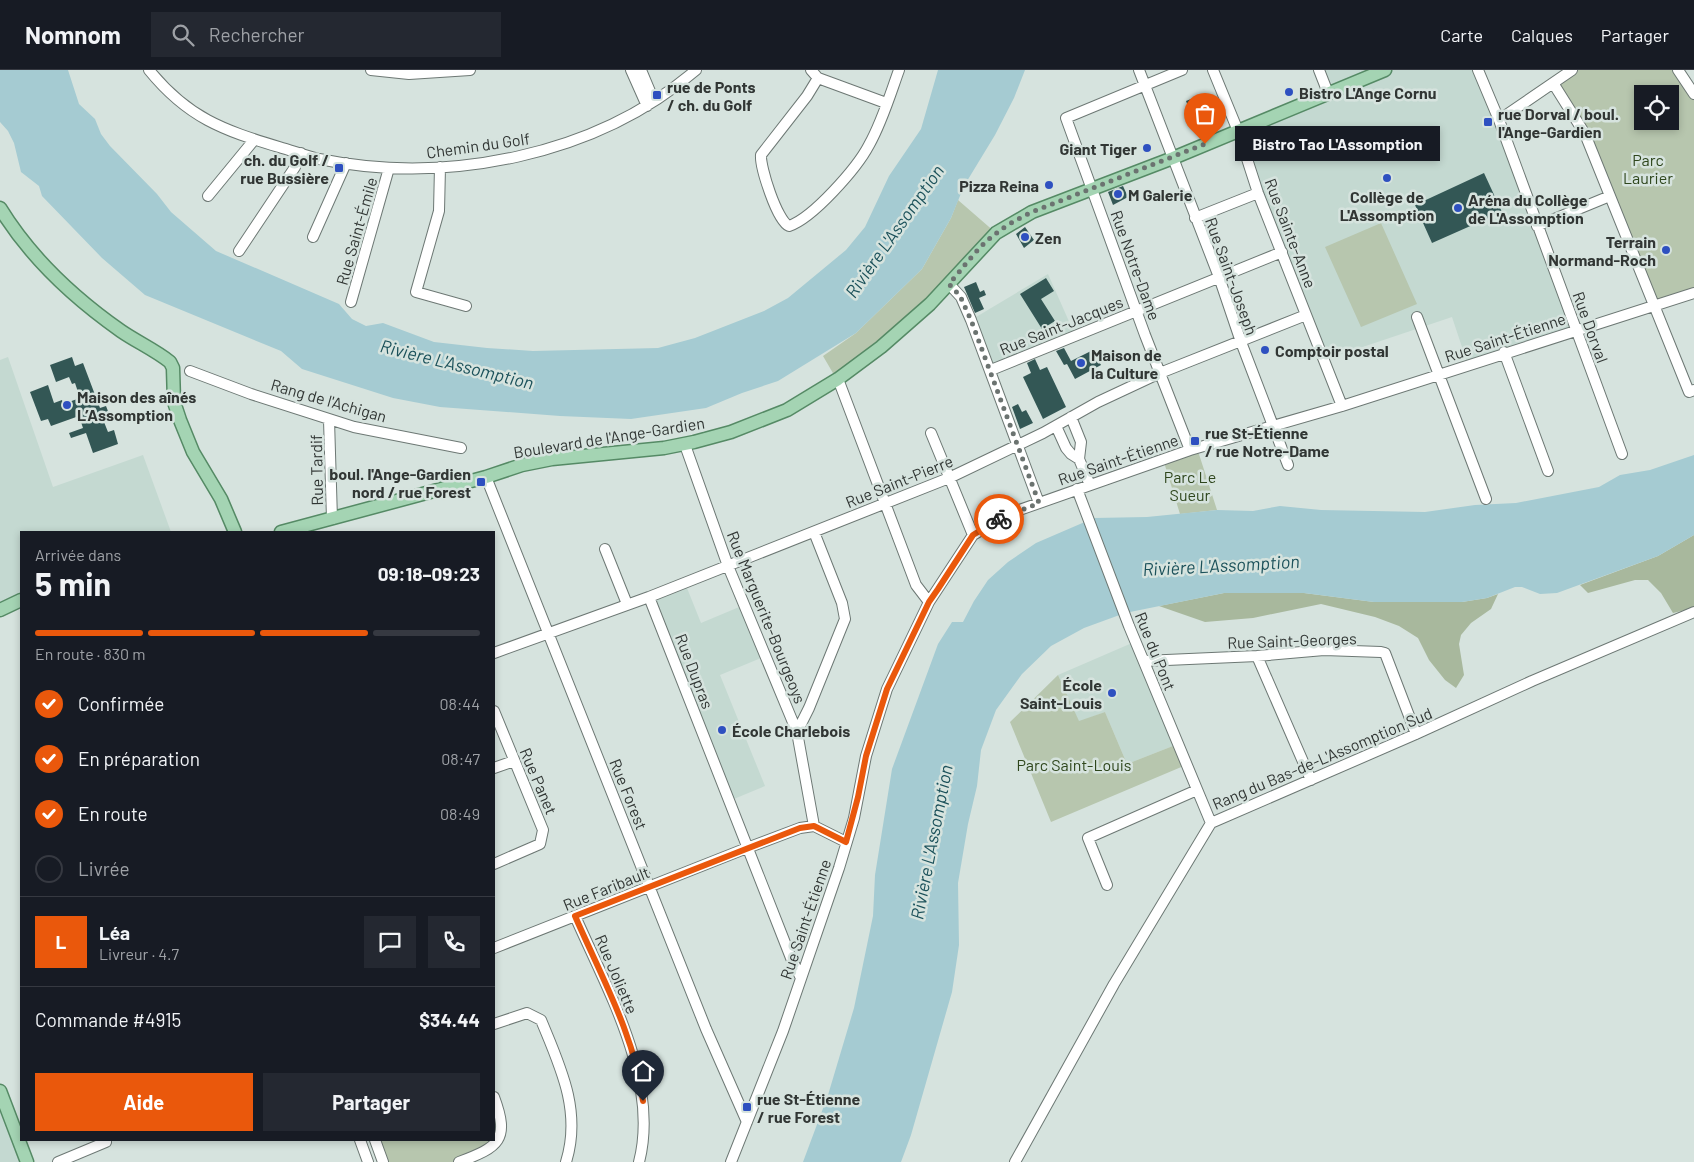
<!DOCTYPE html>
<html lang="fr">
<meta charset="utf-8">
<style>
:root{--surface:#171b24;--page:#242831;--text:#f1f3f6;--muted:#9ea1a6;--line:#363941;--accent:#ea580c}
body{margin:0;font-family:Barlow,sans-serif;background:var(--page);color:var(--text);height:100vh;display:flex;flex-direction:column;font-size:19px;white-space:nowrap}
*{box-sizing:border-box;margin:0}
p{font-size:16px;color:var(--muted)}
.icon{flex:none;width:28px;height:28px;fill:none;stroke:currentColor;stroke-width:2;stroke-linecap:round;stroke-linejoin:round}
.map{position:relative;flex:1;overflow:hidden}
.side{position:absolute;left:20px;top:461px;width:475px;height:610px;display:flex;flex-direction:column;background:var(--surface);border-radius:0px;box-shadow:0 2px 8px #0003}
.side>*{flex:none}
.fabs{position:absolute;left:1634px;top:15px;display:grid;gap:10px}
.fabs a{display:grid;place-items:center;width:45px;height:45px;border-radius:0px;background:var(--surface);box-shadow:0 2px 8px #0003;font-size:25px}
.pin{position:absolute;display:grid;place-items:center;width:42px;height:42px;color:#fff;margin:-51px -21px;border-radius:50% 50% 50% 0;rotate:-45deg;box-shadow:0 0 5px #0007}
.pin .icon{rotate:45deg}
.courier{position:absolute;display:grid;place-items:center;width:50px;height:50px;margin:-25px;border:4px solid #ea580c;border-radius:50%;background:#fff;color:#222;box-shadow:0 1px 6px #0007}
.bubble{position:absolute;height:35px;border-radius:0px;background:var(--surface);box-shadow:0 2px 8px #0003;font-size:16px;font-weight:700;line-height:35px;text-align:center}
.headline em{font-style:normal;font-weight:700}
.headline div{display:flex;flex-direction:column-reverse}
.headline{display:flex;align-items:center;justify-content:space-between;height:85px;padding:0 15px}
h1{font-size:32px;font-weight:700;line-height:38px}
.bar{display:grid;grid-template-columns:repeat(4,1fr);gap:8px 5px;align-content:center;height:60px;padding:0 15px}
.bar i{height:6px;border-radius:4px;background:var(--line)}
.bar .on{background:var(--accent)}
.bar p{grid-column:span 4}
.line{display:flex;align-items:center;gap:12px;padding:0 15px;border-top:1px solid var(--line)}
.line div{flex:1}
.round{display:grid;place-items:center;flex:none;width:52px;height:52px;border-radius:0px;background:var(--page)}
ol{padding:0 15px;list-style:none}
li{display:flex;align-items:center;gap:15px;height:55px}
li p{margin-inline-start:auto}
li .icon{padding:5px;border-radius:50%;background:var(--accent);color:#fff;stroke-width:4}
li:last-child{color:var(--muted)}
li i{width:28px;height:28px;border:2px solid var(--line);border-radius:50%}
.button{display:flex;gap:10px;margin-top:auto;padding:10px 15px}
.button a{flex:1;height:58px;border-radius:0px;background:var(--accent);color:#fff;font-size:20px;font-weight:700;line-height:58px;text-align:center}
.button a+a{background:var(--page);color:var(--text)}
header{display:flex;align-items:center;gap:30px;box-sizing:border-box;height:70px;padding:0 25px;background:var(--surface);border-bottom:1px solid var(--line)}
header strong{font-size:24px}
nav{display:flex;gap:28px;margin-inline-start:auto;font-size:18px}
.search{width:350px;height:45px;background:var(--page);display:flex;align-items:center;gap:12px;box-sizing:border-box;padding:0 18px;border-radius:0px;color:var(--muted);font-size:19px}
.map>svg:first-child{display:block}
</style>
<header>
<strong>Nomnom</strong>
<div class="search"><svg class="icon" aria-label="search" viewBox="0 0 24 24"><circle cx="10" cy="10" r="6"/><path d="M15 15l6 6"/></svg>Rechercher</div>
<nav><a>Carte</a><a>Calques</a><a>Partager</a></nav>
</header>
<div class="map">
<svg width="1694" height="1092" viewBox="0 0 1694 1092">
<rect width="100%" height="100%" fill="#d6e3de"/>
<path fill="#c4d9d1" d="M1319 0H1478L1576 260 1468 295 1452 247 1324 290 1238 61 1328 23Z
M1048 204 1075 265 991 300 971 250Z
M8 287 53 417 143 385 171 462H21V524L0 532V290Z
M685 513 701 553 744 535 766 586 720 605 765 716 729 731 649 527Z
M1132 573 1178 674 1127 694 1105 642 1079 652 1058 605Z
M0 1038 21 1092H0Z"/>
<path fill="#b7c6ae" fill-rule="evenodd" d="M1572 0H1678L1694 24V223L1655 236 1585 64 1553 13ZM1642 24H1670V51H1642Z
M958 130 996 163 949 214 837 310 823 286 856 263 922 199 951 148Z
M1381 153 1417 234 1361 257 1325 177Z
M1197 378 1217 440 1180 444 1163 389Z
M1058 605 1079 651 1105 642 1127 694 1178 674 1186 695 1051 752 1010 652Z
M494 1027 501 1046 497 1071 459 1092H383L375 1070H494Z"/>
<path fill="#a8b89d" d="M1694 465V538L1673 543 1661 523 1648 510H1635L1588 523 1580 515 1658 486Z
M1224 523H1304L1374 532H1462L1487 528 1498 524 1491 539 1471 553 1461 565 1459 574 1464 605 1456 618 1445 610 1429 590 1418 568 1399 556 1375 547 1321 534 1253 548 1205 552 1159 536Z"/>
<path fill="#a5cbd2" d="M0 0H68L79 34 95 49 101 64 110 76 157 124 171 142 216 181 339 234 352 249 366 256 383 253 434 272 487 278 533 281 658 278 695 268 764 241 788 228 846 180 865 157 889 106 921 59 938 0H1025L1014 28 995 65 964 116 951 148 922 199 856 263 778 311 742 323 706 338 631 349 560 346 440 337 393 328 302 299 281 281 145 225 102 188 42 126 39 116 21 102 14 73 8 61 0 52Z
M1694 385V465L1658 486 1557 523 1540 524 1522 517H1515L1487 528 1462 532H1374L1304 523H1224L1125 543 1084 558 1051 576 1022 604 996 640 981 680 977 716 968 754 958 813 959 875 952 922 911 1065 901 1092H803L828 1025 854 938 873 846 875 805 892 699 938 574 952 552H963L974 531 988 510 1008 492 1036 473 1094 448 1147 447 1217 440 1253 441 1280 436 1321 440 1425 442 1475 435 1516 433 1599 417 1620 405 1650 400Z"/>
<path fill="#335755" d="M1196 27 1205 57 1198 61 1186 31Z
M1484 103 1502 142 1432 173 1415 135Z
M1123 116 1128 127 1113 135 1108 122Z
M1025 157 1034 170 1024 178 1016 164Z
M1046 208 1054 221 1041 229 1055 251 1042 259 1020 224Z
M976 212 980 222 984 220 986 225 979 228 984 239 975 243 964 217Z
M1064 278 1071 291 1093 280 1101 295 1075 309 1067 294 1064 295 1056 281Z
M72 287 75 296 83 293 100 338 106 336 111 349 104 352 108 362 114 360 118 374 93 383 86 363 71 368 69 363 83 358 79 346 51 356 48 349 41 351 30 322 48 315 54 333 62 330 63 334 80 328 75 313 72 314 69 307 56 312 50 295Z
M1035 289 1040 300 1047 297 1066 337 1043 349 1023 307 1031 303 1027 293Z
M1018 334 1022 342 1026 340 1033 353 1020 359 1012 337Z"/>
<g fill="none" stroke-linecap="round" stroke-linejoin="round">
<defs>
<path id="minor" d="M149 0C188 48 223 60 279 77 293 81 306 86 319 89 447 115 596 86 696 0
M371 0 409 4 470 0
M631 0 647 36
M641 0 654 31
M811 0 818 8 886 33
M1139 0 1219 207 1241 272 1288 395
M1182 0 1066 48 1145 265 1190 380
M1213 0 1238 61 1258 123 1342 336
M1319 0 1328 23
M1478 0 1499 50 1622 384
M1678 0 1694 24
M818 8 807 26 761 85C760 97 777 151 789 156 813 148 857 98 869 75 882 52 890 25 899 0
M1553 13 1585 64 1689 322 1694 320
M1499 50 1572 0
M440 97 439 141 416 222 466 236
M208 126 254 70
M1195 148 1258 123
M1537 156 1610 126
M313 167 346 93
M239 181 295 97 301 83
M949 214 961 227 971 250 1039 433
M351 232 389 98
M1417 247 1486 429
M1504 282 1548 401
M991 300 1282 182
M190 301 251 324 354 357 461 378
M838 309 916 515 929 532
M1071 347 1081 372 1079 389
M329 350 332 449
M1056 356 1066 378 1071 384 1079 389 1090 415
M931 363 973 465
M685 375 728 496 797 662 814 756
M486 407 706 959 747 1052
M1077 419 1129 556 1211 753
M605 479 627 534
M649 527 791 888 801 908
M494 583 649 527 949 408 1043 363 1098 332 1160 303 1306 245
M1257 586 1311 710
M1144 591 1257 586 1324 580 1381 582 1385 583 1416 664
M494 641 543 760 540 774 494 794
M797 662 809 638 845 549 842 533 814 462
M494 698 514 691
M814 756 846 772
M1107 815 1088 768 1197 720
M575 846C607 919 660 1011 639 1092
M494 878 747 778 800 758 814 756
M494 954 527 943 541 950C560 996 582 1041 566 1092
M360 1070 368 1092
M375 1070 383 1092
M58 1092 106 1072
M459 1092C499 1077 510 1070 494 1027
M731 1092 783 961 839 798 854 748 866 686 887 619 929 532 973 465 1008 444 1190 380 1342 336 1694 223
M1015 1092 1114 914 1211 753 1416 664 1532 611 1694 542"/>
<path id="major" d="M0 138C30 187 74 228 121 261 137 272 155 280 170 292L173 298 174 332 180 350 193 382 221 429 235 462
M281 462 486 407 522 395 552 389 664 378 694 372 731 362 787 340 838 309 881 277 930 234 996 163 1032 142 1173 88 1385 0
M0 540 21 530
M0 1021 27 1092"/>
</defs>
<use href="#minor" stroke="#6d7874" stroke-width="12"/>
<use href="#major" stroke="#558a65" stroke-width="15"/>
<use href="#minor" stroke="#fff" stroke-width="10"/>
<use href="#major" stroke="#a4d4b3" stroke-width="12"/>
</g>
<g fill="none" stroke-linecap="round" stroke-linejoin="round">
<path stroke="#6b7370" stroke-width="5" stroke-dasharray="0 9" d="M999 449 1039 433 971 250 960 226 949 214C964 197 979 175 998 162 1008 154 1020 148 1032 142L1205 74"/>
<path stroke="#ea580c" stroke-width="6" d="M643 1031C635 966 601 906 575 846L800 758 814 756 846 772 858 727 866 686 887 619 929 532 938 519 973 465 999 449"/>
</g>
<g fill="#2e50c0" stroke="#d6e3de" stroke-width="2">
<circle cx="1289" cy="22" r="5"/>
<rect x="652" y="20" width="10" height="10" rx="2.5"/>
<rect x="1483" y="47" width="10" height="10" rx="2.5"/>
<circle cx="1147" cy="78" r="5"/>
<rect x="334" y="93" width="10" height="10" rx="2.5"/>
<circle cx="1387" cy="108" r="5"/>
<circle cx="1049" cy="115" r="5"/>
<circle cx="1118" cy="124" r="5"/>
<circle cx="1458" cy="138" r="5"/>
<circle cx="1025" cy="167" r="5"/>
<circle cx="1666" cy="180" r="5"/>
<circle cx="1265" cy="280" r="5"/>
<circle cx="1081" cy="293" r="5"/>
<circle cx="67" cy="335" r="5"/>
<rect x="1190" y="366" width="10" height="10" rx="2.5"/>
<rect x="476" y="407" width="10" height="10" rx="2.5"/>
<circle cx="1112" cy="623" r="5"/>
<circle cx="722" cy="660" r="5"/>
<rect x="742" y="1032" width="10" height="10" rx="2.5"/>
</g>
<g text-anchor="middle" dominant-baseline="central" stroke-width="5" stroke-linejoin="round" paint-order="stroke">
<g font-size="16" font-weight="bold" fill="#313634" stroke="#d6e3de" text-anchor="start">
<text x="667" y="16">rue de Ponts<tspan x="667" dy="18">/ ch. du Golf</tspan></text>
<text x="1299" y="22">Bistro L'Ange Cornu</text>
<text x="1498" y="43">rue Dorval / boul.<tspan x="1498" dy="18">l'Ange-Gardien</tspan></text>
<text x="1137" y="78" text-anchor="end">Giant Tiger</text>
<text x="329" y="89" text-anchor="end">ch. du Golf /<tspan x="329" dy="18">rue Bussière</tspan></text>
<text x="1039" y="115" text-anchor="end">Pizza Reina</text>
<text x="1128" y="124">M Galerie</text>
<text x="1387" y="126" text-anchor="middle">Collège de<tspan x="1387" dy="18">L'Assomption</tspan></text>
<text x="1468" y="129">Aréna du Collège<tspan x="1468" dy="18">de L'Assomption</tspan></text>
<text x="1035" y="167">Zen</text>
<text x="1656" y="171" text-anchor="end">Terrain<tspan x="1656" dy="18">Normand-Roch</tspan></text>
<text x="1275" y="280">Comptoir postal</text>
<text x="1091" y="284">Maison de<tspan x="1091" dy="18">la Culture</tspan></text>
<text x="77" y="326">Maison des aînés<tspan x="77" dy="18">L’Assomption</tspan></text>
<text x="1205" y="362">rue St-Étienne<tspan x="1205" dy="18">/ rue Notre-Dame</tspan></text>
<text x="471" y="403" text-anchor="end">boul. l'Ange-Gardien<tspan x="471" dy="18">nord / rue Forest</tspan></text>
<text x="1102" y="614" text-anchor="end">École<tspan x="1102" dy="18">Saint-Louis</tspan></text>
<text x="732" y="660">École Charlebois</text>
<text x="757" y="1028">rue St-Étienne<tspan x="757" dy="18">/ rue Forest</tspan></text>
</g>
<g font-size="16" fill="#313634" stroke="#d6e3de">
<text transform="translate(478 75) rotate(-8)">Chemin du Golf</text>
<text transform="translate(356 161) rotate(-74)">Rue Saint-Émile</text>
<text transform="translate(1291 163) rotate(69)">Rue Sainte-Anne</text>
<text transform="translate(1136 195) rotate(70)">Rue Notre-Dame</text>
<text transform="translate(1232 206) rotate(70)">Rue Saint-Joseph</text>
<text transform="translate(1061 255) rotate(-22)">Rue Saint-Jacques</text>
<text transform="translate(1591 257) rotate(70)">Rue Dorval</text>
<text transform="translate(1505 267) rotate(-18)">Rue Saint-Étienne</text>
<text transform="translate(329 330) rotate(16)">Rang de l'Achigan</text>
<text transform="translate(609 367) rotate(-9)">Boulevard de l'Ange-Gardien</text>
<text transform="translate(1118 389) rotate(-19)">Rue Saint-Étienne</text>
<text transform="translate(316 400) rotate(-91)">Rue Tardif</text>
<text transform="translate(899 411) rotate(-22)">Rue Saint-Pierre</text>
<text transform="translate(767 547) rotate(68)">Rue Marguerite-Bourgeoys</text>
<text transform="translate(1292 570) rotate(-2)">Rue Saint-Georges</text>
<text transform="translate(1156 581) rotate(68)">Rue du Pont</text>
<text transform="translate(695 601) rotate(69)">Rue Dupras</text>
<text transform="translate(1322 688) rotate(-23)">Rang du Bas-de-L'Assomption Sud</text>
<text transform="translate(539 711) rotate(67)">Rue Panet</text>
<text transform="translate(629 724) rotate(68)">Rue Forest</text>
<text transform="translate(606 818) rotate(-22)">Rue Faribault</text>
<text transform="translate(805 849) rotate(-71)">Rue Saint-Étienne</text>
<text transform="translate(617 904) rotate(67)">Rue Joliette</text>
</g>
<g font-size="16" fill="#2e461c" stroke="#d6e3de">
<text x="1648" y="89">Parc<tspan x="1648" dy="18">Laurier</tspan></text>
<text x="1190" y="406">Parc Le<tspan x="1190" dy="18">Sueur</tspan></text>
<text x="1074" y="694">Parc Saint-Louis</text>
</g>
<g font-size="18" font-style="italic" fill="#1b515a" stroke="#d6e3de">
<text transform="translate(894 161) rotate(-55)">Rivière L'Assomption</text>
<text transform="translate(457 294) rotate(14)">Rivière L'Assomption</text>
<text transform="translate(1221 495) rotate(-3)">Rivière L'Assomption</text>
<text transform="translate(931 772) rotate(-79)">Rivière L'Assomption</text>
</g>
</g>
</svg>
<div class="fabs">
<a><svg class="icon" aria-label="locate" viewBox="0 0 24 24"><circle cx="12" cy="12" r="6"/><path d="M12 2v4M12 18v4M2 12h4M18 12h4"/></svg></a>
</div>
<div class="pin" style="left:1205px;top:74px;background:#ea580c"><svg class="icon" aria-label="bag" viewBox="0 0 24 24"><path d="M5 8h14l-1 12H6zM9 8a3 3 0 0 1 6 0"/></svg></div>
<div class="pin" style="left:643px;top:1031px;background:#1f2937"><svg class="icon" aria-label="home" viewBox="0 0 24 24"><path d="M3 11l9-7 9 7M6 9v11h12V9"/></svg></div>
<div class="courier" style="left:999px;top:449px"><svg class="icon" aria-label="bike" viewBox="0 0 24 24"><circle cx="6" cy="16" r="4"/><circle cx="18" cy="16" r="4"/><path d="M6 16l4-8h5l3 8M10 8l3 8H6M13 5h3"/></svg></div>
<div class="bubble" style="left:1235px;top:56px;width:205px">Bistro Tao L'Assomption</div>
<section class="side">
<div class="headline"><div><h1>5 min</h1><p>Arrivée dans</p></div><em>09:18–09:23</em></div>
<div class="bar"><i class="on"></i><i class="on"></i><i class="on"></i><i></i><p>En route · 830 m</p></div>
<ol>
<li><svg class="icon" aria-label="check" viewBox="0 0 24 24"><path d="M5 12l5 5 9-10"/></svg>Confirmée<p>08:44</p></li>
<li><svg class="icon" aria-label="check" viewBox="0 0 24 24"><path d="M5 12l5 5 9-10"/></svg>En préparation<p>08:47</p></li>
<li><svg class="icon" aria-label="check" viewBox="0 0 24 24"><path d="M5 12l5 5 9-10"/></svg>En route<p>08:49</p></li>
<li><i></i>Livrée</li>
</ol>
<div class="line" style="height:90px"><b class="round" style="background:var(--accent);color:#fff">L</b><div><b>Léa</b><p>Livreur · 4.7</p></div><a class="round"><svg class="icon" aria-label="chat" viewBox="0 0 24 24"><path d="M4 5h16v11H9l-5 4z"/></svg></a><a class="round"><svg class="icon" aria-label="phone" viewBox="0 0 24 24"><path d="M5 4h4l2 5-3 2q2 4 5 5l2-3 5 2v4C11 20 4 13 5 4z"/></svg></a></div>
<div class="line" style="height:65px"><div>Commande #4915</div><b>$34.44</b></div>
<div class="button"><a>Aide</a><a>Partager</a></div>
</section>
</div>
